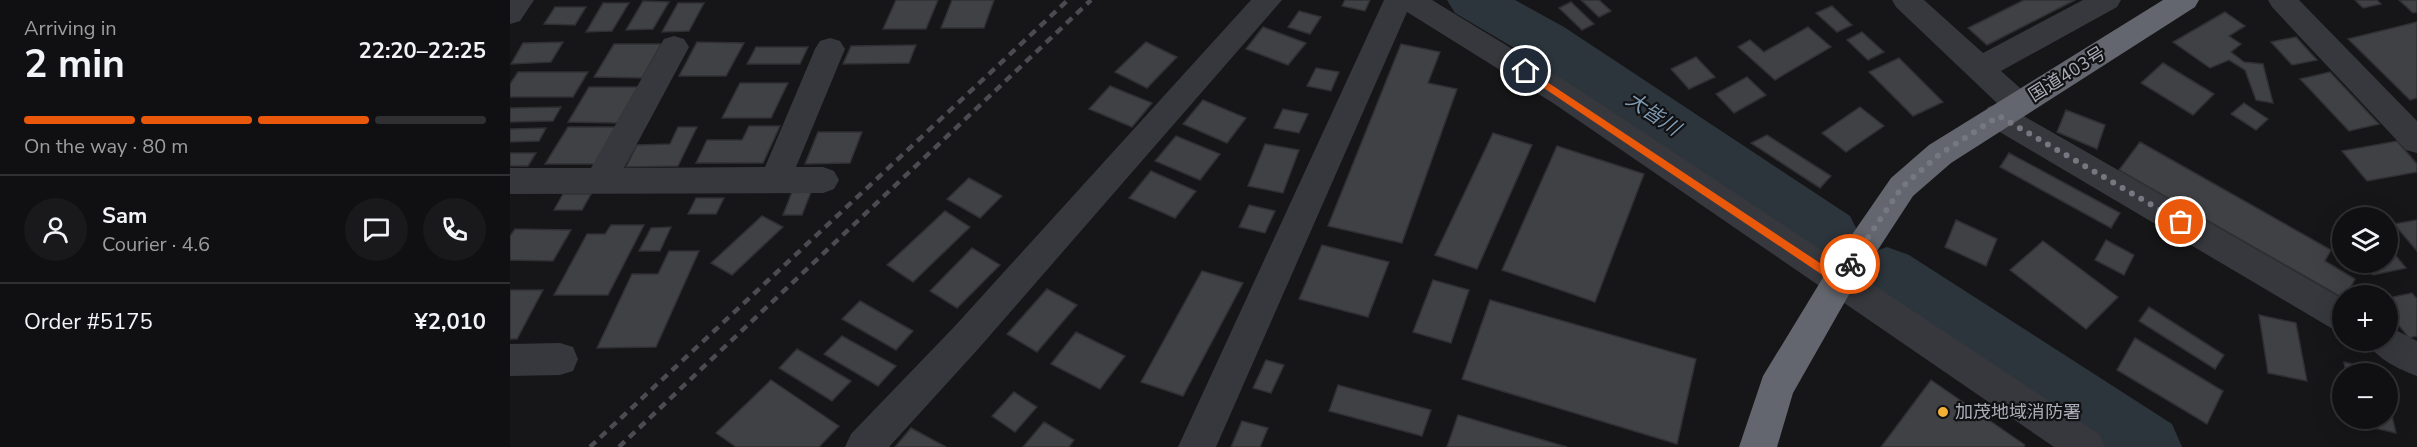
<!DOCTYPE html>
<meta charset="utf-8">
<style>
:root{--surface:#101012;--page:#19191b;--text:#f1f3f6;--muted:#9c9d9f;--line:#303032;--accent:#ea580c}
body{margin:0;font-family:"Nunito Sans","Noto Sans JP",sans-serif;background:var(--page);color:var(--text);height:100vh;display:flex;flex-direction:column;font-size:22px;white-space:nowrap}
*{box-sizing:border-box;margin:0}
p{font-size:20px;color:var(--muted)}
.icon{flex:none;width:33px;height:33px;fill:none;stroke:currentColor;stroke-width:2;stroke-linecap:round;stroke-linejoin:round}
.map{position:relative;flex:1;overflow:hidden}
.sheet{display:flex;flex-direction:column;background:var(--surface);width:510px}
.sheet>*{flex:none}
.tools{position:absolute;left:1822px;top:207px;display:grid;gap:12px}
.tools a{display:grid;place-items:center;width:66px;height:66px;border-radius:50%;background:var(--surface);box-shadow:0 6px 24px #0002,0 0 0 2px var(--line);font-size:30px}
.pin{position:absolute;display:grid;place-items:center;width:51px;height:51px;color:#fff;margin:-26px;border:3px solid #fff;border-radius:50%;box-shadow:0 2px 6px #0007}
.courier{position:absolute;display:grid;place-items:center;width:60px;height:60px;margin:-30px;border:4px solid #ea580c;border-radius:50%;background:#fff;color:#222;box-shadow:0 2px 8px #0007}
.headline em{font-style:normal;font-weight:700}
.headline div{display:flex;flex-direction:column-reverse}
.headline{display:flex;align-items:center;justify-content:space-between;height:102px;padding:0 24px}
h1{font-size:39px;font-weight:700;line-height:45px}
.bar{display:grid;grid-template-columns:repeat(4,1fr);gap:9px 6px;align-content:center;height:72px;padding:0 24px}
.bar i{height:8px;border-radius:4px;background:var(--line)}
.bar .current{background:var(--accent)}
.bar p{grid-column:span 4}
.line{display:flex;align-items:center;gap:15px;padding:0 24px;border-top:2px solid var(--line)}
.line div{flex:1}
.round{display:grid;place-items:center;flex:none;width:63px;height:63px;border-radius:32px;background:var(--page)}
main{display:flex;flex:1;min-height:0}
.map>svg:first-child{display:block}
</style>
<main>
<section class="sheet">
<div class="headline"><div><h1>2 min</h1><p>Arriving in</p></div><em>22:20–22:25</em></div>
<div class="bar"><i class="current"></i><i class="current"></i><i class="current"></i><i></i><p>On the way · 80 m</p></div>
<div class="line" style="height:108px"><a class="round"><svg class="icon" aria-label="person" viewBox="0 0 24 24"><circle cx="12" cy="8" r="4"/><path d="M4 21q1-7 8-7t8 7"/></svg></a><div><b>Sam</b><p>Courier · 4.6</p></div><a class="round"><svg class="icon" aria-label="chat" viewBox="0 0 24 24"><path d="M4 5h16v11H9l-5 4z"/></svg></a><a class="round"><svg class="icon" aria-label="phone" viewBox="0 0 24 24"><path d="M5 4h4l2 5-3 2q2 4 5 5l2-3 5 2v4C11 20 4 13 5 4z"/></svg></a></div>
<div class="line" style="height:78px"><div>Order #5175</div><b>¥2,010</b></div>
</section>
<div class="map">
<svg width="1907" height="447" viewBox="0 0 1907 447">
<rect width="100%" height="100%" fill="#161618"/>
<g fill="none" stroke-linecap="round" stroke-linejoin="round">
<path fill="#2c353c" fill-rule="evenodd" d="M937 0H1005L1054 27 1340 216 1349 234 1340 252 1319 259 1298 252 1016 55 945 13Z
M1377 247 1399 255 1662 424 1672 447H1580L1355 293 1346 274 1355 255Z"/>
</g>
<path fill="#404145" stroke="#303034" stroke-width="1.5" d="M386 0H428L416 29H373Z
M442 0H484L474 28H431Z
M835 0H860L855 11 832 6Z
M1071 0H1089L1101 11 1089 17Z
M1514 0H1565L1477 45 1458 28Z
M1845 0H1867L1871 4 1853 8Z
M1889 0H1907V12L1903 13Z
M133 1 159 2 143 29 116 30Z
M1061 2 1084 24 1072 30 1049 8Z
M93 3H119L102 31 76 32Z
M168 3H194L179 31 152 32Z
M1322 6 1342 25 1327 32 1306 13Z
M45 7H76L65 25 34 24Z
M789 11 811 17 800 34 778 27Z
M1715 12 1735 26 1719 36 1731 44 1721 52 1734 62 1753 64 1763 103 1746 100 1735 70 1719 60 1700 68 1663 42Z
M1907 22V98L1900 100 1838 39Z
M753 27 796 43 778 65 736 49Z
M1298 27 1321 47 1265 80 1228 47 1240 40 1254 52Z
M1352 32 1374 52 1358 60 1337 40Z
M1786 37 1807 60 1782 65 1761 42Z
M53 42 41 62 1 64 13 43Z
M187 42 234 43 216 76H169Z
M636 42 667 57 637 88 605 72Z
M104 44H151L132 78 84 77Z
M891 44 930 52 918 83 947 89 892 243 818 226Z
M406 45 399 63 333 64 341 46Z
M246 47H298L290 64H237Z
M1186 57 1205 77 1179 89 1161 69Z
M1389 58 1433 102 1403 116 1359 72Z
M1653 63 1704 94 1683 115 1631 83Z
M806 68 829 72 821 91 797 86Z
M8 72H78L63 97H0V84Z
M1820 72 1869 124 1839 131 1790 79Z
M1237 77 1256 95 1224 113 1206 94Z
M230 83H278L261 118H212Z
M600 86 642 103 622 127 579 109Z
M79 87H128L107 123 58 122Z
M693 100 736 118 717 143 673 124Z
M1734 103 1758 119 1746 130 1721 114Z
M51 107 43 121 0 122V108Z
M1350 107 1374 126 1336 152 1312 133Z
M773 109 798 114 789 133 764 128Z
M1556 110 1595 125 1587 149 1547 132Z
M239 126H270L253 163H186L197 140H232Z
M58 127H107L86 164H35Z
M168 127H187L168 166 116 167 127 145 160 144Z
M36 128 29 141 0 142V129Z
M308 132H352L340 163 295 164Z
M983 133 1022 145 967 269 925 255Z
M1257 135 1321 176 1310 188 1241 143Z
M666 136 710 154 690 180 645 161Z
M1887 141 1907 164V172L1857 181 1832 151Z
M1630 142 1821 250 1815 261 1845 279 1836 296H1833V298L1609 170Z
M755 144 789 150 773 193 738 186Z
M1047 146 1134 174 1085 302 992 270Z
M0 153H26L18 166H0Z
M1499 153 1610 213 1601 228 1490 167Z
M641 171 686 191 665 218 619 198Z
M459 178 492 196 470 218 437 199Z
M282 192H301L292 215H273Z
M53 194H81L72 210H44Z
M186 198H214L206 214H178Z
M739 205 765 211 755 233 729 227Z
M435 211 460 227 403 282 377 265Z
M252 216 273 227 222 275 201 263Z
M1446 220 1487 239 1476 266 1435 247Z
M1907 220V251L1884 224Z
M101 225H134L98 295H44L77 234H95Z
M161 227 150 251H129L141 228Z
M5 229 61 230 43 261 0 260V236Z
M1596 240 1624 255 1614 275 1585 260Z
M1533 241 1608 297 1576 329 1500 270Z
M812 245 879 262 858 317 789 299Z
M1878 246 1896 268 1863 275 1853 262H1878Z
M462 248 490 265 447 308 420 291Z
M159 251H189L146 347 87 348 122 274H148Z
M692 271 733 283 673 396 631 382Z
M923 280 959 290 941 343 903 332Z
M537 289 567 305 527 352 497 334Z
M0 290H33L7 339H0Z
M1902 293 1907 299V336L1899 338 1878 312V298Z
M980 300 1186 359 1167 444 952 379Z
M350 301 403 331 386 350 332 319Z
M1639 307 1714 355 1705 369 1629 321Z
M1749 315 1786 323 1797 381 1758 373Z
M566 332 615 356 590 389 541 364Z
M332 336 386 366 368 386 314 354Z
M1625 338 1713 391 1697 424 1607 370Z
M287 349 341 381 322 401 269 368Z
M756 360 774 365 761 393 743 388Z
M1834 362 1872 371V374H1836Z
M261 380 329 426 309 447H226L206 433Z
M1421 380 1515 445 1513 447H1371Z
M828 385 921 410 912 436 819 411Z
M504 392 527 407 505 432 482 416Z
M1878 399 1886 433 1846 424 1845 418H1878Z
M948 415 1057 447H937Z
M732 421 758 428 750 447H721Z
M534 422 564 440 559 447H513Z
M401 428 436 447H385Z"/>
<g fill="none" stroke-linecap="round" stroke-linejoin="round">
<path fill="#37383d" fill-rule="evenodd" d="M0 0H24L10 21 0 24Z
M741 0H772L469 348 379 447H335L341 434 445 326Z
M874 0H922L1065 87 1589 434 1595 447H1544L1043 103 897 12 706 447H668Z
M1382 0H1414L1473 53 1573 0H1611L1607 7 1491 71 1519 96 1523 104 1519 112 1512 115 1833 299V332L1821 328 1478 125 1474 116 1478 107 1488 104 1386 7Z
M1758 0H1789L1907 121V153L1896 150 1762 7Z
M164 36 174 39 179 47 114 168 255 167 305 49 310 41 320 38 330 41 335 49 286 167H313L324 171 329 180 324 189 313 193 0 194V168H81L154 39Z
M1878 326 1907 341V376C1889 369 1865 359 1857 340H1878Z
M50 343 63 347 68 359 63 371 50 375 0 376V344Z"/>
<path fill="#63666e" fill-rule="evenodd" d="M1653 0H1689L1685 7 1441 163 1403 196 1341 291 1283 393 1267 447H1229L1253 376 1317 271 1381 178 1419 145Z"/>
<path stroke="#4a4c52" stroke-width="4.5" stroke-dasharray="8 6" stroke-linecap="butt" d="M80 447 558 0
M109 447 581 0"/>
</g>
<path fill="#ea580c" d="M1016 68 1328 275 1337 261H1344V267L1333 284H1326L1013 74V69Z"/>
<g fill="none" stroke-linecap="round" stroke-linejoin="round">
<path stroke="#757880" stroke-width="6" stroke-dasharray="0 10.8" d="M1340 264 1392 187 1430 154 1489 116 1671 222"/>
</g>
<circle fill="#f2b134" stroke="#111113" stroke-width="2" cx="1433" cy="412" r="6"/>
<g text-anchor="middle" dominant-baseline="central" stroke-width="4.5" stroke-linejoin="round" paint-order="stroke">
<g font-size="18" fill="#a8adb8" stroke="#111113">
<text transform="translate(1557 74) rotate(-32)">国道403号</text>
</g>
<g font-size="18" fill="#a8adb8" stroke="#111113" text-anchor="start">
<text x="1445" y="412">加茂地域消防署</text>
</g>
<g font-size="20" font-style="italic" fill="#7f9bb3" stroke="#111113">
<text transform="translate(1143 114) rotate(34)">大皆川</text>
</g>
</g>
</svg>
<div class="tools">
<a><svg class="icon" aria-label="layers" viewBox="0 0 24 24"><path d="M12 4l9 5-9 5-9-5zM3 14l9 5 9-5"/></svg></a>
<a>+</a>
<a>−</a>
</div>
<div class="pin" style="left:1671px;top:222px;background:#ea580c"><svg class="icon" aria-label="bag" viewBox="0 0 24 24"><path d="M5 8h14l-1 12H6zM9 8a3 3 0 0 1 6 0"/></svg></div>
<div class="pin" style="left:1016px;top:71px;background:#1f2937"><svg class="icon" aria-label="home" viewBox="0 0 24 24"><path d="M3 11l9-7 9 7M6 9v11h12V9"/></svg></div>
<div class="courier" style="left:1340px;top:264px"><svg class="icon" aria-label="bike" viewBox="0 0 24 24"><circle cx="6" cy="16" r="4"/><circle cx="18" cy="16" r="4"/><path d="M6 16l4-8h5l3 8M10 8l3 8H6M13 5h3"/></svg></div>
</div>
</main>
